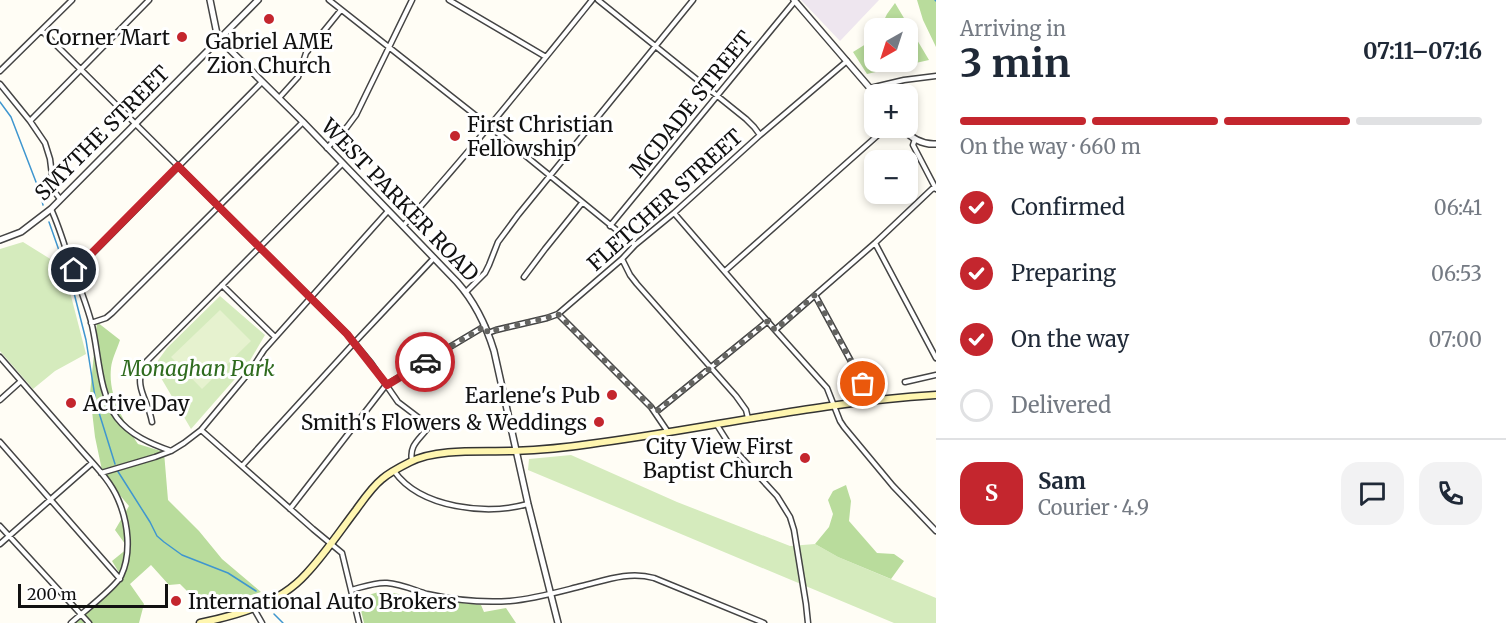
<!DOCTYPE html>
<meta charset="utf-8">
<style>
:root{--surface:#fff;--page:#f2f2f3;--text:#1f2937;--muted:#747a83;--line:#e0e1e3;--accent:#c4262e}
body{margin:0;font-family:Merriweather,serif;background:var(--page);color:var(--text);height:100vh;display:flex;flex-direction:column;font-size:22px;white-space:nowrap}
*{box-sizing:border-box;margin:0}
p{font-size:20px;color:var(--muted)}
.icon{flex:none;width:33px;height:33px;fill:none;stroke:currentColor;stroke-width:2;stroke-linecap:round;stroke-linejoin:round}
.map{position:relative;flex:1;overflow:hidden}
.panel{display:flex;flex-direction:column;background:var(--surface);width:570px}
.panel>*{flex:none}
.needle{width:39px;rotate:219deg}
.buttons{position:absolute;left:864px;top:18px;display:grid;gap:12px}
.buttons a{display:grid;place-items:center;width:54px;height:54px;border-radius:12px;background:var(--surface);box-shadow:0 3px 9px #0003;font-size:30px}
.scale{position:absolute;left:18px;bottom:15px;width:150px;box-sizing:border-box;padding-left:6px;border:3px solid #111;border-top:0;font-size:16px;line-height:21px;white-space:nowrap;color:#111;-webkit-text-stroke:4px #fff;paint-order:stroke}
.pin{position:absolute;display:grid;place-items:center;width:51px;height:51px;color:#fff;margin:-26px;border:3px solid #fff;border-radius:50%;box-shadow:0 2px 6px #0007}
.courier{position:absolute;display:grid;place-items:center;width:60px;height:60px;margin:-30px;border:4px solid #c4262e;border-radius:50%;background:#fff;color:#222;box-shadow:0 2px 8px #0007}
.headline em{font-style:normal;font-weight:700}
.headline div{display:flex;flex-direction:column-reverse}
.headline{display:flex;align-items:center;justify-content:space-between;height:102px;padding:0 24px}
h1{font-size:39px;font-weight:700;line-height:45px}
.bar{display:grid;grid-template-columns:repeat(4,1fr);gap:9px 6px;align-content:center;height:72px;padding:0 24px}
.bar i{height:8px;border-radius:4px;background:var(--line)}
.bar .selected{background:var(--accent)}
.bar p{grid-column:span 4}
.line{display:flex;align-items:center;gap:15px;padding:0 24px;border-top:2px solid var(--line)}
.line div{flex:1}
.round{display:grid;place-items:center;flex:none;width:63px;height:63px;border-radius:18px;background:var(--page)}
ol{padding:0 24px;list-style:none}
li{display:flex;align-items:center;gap:18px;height:66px}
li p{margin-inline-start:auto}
li .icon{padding:6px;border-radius:50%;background:var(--accent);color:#fff;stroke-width:4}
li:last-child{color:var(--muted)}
li i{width:33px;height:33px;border:3px solid var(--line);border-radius:50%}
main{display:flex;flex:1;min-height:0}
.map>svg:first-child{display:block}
</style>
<main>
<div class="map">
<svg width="936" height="623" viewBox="0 0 936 623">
<rect width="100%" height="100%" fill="#fffdf5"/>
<path fill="#eee6ef" d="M801 0H879L840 41Z"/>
<path fill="#d5ebbd" d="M23 242 60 265 70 292 86 354 55 371 33 389 0 351V249Z
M220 296 265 335 248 364 191 429 154 366 167 348Z
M571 455 677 502 790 546 815 544 838 557 936 598V623H894L528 470 529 459Z"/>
<path fill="#b9dc9c" d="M917 0H936V47L923 20Z
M895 3 929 60 867 74 853 52 874 39V62H908V28H880L887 14Z
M97 322 120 340C117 349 112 359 111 368 108 396 124 421 138 444L164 452 168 500 199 531 222 559 261 592 205 609 180 584 169 585 151 565 130 584 144 604 139 623H73L123 579 112 561 128 548 115 530 129 506 103 475 95 437 90 394Z
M846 485 851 501 849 521 877 553 894 554 904 561 891 579 838 557 815 544 829 527 833 514 828 500 833 491Z
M382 591 426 599 481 605 484 612 506 608 516 623H364L358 598Z"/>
<path fill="#e6f2cf" d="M220 310 251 341 202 389 171 357Z"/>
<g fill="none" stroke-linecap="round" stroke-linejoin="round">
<path stroke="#3f96cf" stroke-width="1.5" d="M935 0 936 1
M0 102 11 117 36 182
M41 196 43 205
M49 222 74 293 86 340 96 403 115 464
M117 470 150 522 157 536 164 542 182 555 228 573 256 591
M274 614 283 623"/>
<defs>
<path id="minor" d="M329 0 489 126 635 245
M449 0 546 57
M598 0 746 119 754 127 760 135
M42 31 347 334 371 363 398 402 427 424V429C419 440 409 445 412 461
M0 71 72 0
M0 84 30 121 45 143 50 159 54 191 60 199
M870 88 904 80 936 76
M279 98 298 77 306 53 341 10
M30 121 149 0
M915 139 913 145 936 189
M327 148 347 127 356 115 412 0
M51 209C58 224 63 240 68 256 76 278 85 299 91 321 99 351 98 392 117 418 130 435 151 444 171 451
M674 213 775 330 827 388 840 421 844 427 893 486 936 531
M403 226C469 153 530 77 592 0
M610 226 795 1
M875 243 936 358
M622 259 630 275 637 284 736 396 746 410 748 418
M74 270 79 267 262 82
M725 271 886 128
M524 277 545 249 582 203
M222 285 275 337
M466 292 485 273 489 265 498 242 518 215 693 0
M815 295 872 400
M558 314 651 407 668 432
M91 323 106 318 112 313 303 122
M775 330 875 243 932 189 935 188
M488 333 496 330 547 318 558 314 622 259 635 245 674 213 760 135 847 61
M0 357C25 386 51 415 76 444 91 462 109 478 118 499 128 522 132 553 121 576 116 587 82 613 71 623
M905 382 936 375
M0 400 21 381
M656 412 768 321
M152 422C148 399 134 389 143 365L342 164
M717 425 729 444 777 496 790 517 794 530 806 604 808 623
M201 430 313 529 342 553 359 623
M0 442 120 579
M242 466 354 343 434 258
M394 471C421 509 487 515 528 504
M101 473 155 457 171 451 184 443 201 430 251 370 264 350 388 211
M290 509 386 385 485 326
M0 526 89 623
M0 544 92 463
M351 590C363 587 375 582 387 583 401 584 414 590 427 594 454 600 482 603 510 601 534 599 558 592 582 586 606 580 629 571 654 578L764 623
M254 609 262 623"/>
<path id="tertiary" d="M210 0 217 34 223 43 303 122 457 282C475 302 486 325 494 351L528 504 558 623
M794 0 875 94
M902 128C911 138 922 145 936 144
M0 240 21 232 51 209 258 0"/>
<path id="secondary" d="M200 623C238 615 279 604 306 574 324 555 340 531 356 510 364 499 372 487 382 479 390 472 400 467 410 462 437 448 482 452 513 451 538 450 564 448 590 444 705 429 819 402 936 395"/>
</defs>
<use href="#minor" stroke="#444" stroke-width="7"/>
<use href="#tertiary" stroke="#444" stroke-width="8"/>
<use href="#secondary" stroke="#333" stroke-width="9"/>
<use href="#minor" stroke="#fff" stroke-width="4"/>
<use href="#tertiary" stroke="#fff" stroke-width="5"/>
<use href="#secondary" stroke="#fff6b0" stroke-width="6"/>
</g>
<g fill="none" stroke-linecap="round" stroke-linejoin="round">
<path stroke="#646461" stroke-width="6" stroke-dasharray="0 10.8" d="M425 362 485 326 488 333 496 330 547 318 558 314 656 412 768 321 775 330 815 295 863 384"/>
<path stroke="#c4262e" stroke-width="8" d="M74 270 78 267 178 166 347 334 387 385 425 362"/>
</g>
<g fill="#c4262e" stroke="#fff" stroke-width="2">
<circle cx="269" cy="19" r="6"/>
<circle cx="182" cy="37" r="6"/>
<circle cx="455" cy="136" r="6"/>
<circle cx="612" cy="395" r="6"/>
<circle cx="71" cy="403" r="6"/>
<circle cx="599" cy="422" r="6"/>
<circle cx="805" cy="458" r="6"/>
<circle cx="176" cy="601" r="6"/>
</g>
<g text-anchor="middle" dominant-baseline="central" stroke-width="6" stroke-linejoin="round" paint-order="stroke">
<g font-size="21" fill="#111" stroke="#fff" text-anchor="end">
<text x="170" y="37">Corner Mart</text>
<text x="269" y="41" text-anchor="middle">Gabriel AME<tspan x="269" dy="24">Zion Church</tspan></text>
<text x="467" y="124" text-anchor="start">First Christian<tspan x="467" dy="24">Fellowship</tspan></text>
<text x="600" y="395">Earlene's Pub</text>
<text x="83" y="403" text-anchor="start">Active Day</text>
<text x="587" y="422">Smith's Flowers &amp; Weddings</text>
<text x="793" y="446">City View First<tspan x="793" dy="24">Baptist Church</tspan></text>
<text x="188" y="601" text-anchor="start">International Auto Brokers</text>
</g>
<g font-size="21" fill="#111" stroke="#fff">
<text transform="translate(691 104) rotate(-51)">MCDADE STREET</text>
<text transform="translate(102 133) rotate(-45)">SMYTHE STREET</text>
<text transform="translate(400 200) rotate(46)">WEST PARKER ROAD</text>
<text transform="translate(665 200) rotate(-42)">FLETCHER STREET</text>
</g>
<g font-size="21" font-style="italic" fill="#2f6b1f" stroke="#fff">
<text x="198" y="368">Monaghan Park</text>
</g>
</g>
</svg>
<div class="buttons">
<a><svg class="needle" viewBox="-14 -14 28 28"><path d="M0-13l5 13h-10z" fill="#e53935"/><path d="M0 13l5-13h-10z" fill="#747a83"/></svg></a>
<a>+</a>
<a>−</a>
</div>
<div class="scale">200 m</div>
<div class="pin" style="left:863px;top:384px;background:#ea580c"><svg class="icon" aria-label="bag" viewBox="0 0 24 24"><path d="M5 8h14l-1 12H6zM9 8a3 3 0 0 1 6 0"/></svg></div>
<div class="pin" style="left:74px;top:270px;background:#1f2937"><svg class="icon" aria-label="home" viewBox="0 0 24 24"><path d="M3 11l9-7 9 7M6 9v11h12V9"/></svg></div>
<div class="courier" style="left:425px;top:362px"><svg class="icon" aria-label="car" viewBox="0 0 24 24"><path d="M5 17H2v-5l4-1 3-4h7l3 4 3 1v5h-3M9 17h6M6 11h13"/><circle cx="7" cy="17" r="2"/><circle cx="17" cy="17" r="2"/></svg></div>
</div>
<section class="panel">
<div class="headline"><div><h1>3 min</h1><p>Arriving in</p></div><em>07:11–07:16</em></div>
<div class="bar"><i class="selected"></i><i class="selected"></i><i class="selected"></i><i></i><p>On the way · 660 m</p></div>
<ol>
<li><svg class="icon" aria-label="check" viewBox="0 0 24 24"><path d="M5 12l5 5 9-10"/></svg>Confirmed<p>06:41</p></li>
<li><svg class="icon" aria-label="check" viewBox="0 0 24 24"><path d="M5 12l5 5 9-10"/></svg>Preparing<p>06:53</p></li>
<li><svg class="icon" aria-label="check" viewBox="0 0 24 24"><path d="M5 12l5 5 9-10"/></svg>On the way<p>07:00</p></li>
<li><i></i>Delivered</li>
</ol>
<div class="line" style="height:108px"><b class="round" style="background:var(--accent);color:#fff">S</b><div><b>Sam</b><p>Courier · 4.9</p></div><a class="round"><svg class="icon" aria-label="chat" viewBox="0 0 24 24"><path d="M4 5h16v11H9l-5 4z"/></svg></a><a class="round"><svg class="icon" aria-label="phone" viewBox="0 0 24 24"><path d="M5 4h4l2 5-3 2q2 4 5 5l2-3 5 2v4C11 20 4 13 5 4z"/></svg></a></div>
</section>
</main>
